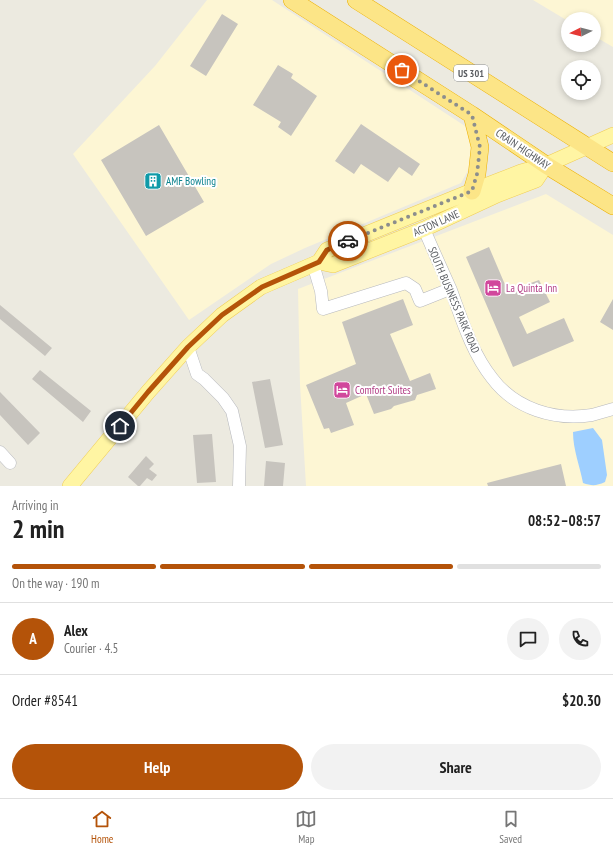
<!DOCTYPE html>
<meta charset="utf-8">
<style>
:root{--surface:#fff;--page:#f2f2f2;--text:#222;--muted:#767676;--line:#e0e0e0;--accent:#b45309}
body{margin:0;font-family:"PT Sans Narrow",sans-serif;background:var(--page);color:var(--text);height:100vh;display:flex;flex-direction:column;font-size:15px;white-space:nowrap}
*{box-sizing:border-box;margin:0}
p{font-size:13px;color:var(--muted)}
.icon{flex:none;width:22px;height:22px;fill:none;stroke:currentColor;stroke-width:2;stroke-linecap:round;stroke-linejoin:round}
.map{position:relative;height:486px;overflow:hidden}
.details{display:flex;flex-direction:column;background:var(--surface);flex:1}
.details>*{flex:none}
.needle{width:26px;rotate:264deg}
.tools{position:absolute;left:561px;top:12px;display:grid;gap:8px}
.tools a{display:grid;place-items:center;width:40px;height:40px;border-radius:50%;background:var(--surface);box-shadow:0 2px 6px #0003;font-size:20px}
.pin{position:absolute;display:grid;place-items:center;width:34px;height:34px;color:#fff;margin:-17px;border:2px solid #fff;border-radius:50%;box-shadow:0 1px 4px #0007}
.courier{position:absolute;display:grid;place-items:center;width:40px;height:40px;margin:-20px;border:3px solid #b45309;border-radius:50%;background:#fff;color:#222;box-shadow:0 1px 5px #0007}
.head em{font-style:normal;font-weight:700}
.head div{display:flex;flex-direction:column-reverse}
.head{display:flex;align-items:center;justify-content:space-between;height:68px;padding:0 12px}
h1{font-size:26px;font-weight:700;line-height:30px}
.bar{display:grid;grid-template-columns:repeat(4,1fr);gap:6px 4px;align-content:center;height:48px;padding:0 12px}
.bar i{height:5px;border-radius:3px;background:var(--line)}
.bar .current{background:var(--accent)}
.bar p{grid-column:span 4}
.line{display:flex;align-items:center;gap:10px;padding:0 12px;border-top:1px solid var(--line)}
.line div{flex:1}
.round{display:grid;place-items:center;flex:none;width:42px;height:42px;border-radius:21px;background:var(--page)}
.primary-button{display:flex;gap:8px;margin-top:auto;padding:8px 12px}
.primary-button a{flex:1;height:46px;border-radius:24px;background:var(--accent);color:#fff;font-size:16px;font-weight:700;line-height:46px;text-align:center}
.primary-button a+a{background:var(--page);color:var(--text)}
.tabs{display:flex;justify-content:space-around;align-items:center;height:56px;border-top:1px solid var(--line);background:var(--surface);font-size:11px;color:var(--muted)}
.tabs a{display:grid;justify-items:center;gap:2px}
.tabs .current{color:var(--accent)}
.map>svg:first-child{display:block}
</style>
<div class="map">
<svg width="613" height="486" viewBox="0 0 613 486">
<rect width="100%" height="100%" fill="#eceae0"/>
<path fill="#fdf6d4" d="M207 0H272L465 126 474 145 471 165 461 183 305 248 271 264 189 320 73 154 155 66Z
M533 0H613V47L594 36V19H568V21Z
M546 194 613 235V486H306L300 384 298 289Z"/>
<path fill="#9ecfff" d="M593 428 602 440 607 475 605 482C596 486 592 486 583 483 580 466 573 450 573 432Z"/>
<path fill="#c7c4be" d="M222 14 238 24 206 76 190 66Z
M278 65 293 74 291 78 317 96 291 136 278 127 281 122 253 105Z
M361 124 420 164 412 176 399 167 388 182 361 164 354 174 335 161Z
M159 125 204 202 146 236 101 160Z
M489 247 509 294 525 285 539 280 550 302 519 317 527 334 564 318 574 341 513 367 466 257Z
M403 299 413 325 390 334 410 381 430 373 436 389 417 395 415 400 394 406 391 409 374 414 366 394 346 403 354 425 331 433 329 428 324 429 306 385 356 364 342 322Z
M613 299V330L600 322Z
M0 305 52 348 45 356 0 319Z
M40 370 91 411 83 422 32 379Z
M270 379 283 445 265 448 252 382Z
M0 392 40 433 28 445 0 415Z
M212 434 216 482 197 483 193 435Z
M146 456 154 464 149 469 157 475 152 481 147 478 140 486H138L128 477Z
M266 461 285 463 283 486H264Z
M561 464 566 486H488L487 483Z"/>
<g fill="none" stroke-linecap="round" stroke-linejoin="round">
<defs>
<path id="minor" d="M424 229C433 250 442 270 451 290 462 320 472 353 492 378 515 409 555 421 592 415 599 413 606 411 613 409
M313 264 321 291 323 309 406 283 415 289 420 301 450 289
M188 347 197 374 204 379 223 398 232 411 240 446 239 486
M0 452 10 463"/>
<path id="major" d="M319 262 333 265 424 229 497 195 536 180 546 165
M70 486 148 392 188 347 222 315 261 287 319 262 327 250 472 191 521 172 546 165 613 135"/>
<path id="highway" d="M292 0 472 115 546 165 613 206
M356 0 613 163
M472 115 480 147 477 174 472 191"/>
</defs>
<use href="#minor" stroke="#b6b8bd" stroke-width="13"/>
<use href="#major" stroke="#f0cd55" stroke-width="16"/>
<use href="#highway" stroke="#ecaf01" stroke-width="18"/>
<use href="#minor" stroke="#fff" stroke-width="12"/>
<use href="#major" stroke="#fff5a3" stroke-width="15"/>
<use href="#highway" stroke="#fce587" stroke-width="17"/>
</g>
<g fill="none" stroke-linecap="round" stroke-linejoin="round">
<path stroke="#8c8e8d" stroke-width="4" stroke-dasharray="0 7.2" d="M348 241 472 191 477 174 480 147 472 115 402 70"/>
<path stroke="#b45309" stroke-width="5" d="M120 426 148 392 188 347 222 315 262 287 319 262 327 250 348 241"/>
</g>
<defs>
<symbol id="building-square" viewBox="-11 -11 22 22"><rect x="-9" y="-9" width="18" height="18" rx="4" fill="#0f9aa8" stroke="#fff"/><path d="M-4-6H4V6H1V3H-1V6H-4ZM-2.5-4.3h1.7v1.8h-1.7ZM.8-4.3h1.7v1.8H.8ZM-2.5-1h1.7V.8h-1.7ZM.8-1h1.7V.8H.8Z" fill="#fff"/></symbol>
<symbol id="hotel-square" viewBox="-11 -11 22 22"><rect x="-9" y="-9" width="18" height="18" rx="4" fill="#d1479c" stroke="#fff"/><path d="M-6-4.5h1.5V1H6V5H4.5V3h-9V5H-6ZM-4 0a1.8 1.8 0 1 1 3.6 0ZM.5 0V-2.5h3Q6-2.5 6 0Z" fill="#fff"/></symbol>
</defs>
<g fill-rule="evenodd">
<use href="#building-square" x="143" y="171" width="20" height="20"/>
<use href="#hotel-square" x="483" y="278" width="20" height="20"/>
<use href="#hotel-square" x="332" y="380" width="20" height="20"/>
</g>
<g text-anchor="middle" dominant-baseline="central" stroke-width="4" stroke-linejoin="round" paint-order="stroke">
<rect fill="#fff" stroke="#8b8d90" stroke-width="1" x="454" y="65" width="34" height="16" rx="3"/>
<g font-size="10" font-weight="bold" fill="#595c61">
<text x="471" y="73">US 301</text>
</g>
<g font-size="11" fill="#595c61" stroke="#fff">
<text transform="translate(523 149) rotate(34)">CRAIN HIGHWAY</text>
<text transform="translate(436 223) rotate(-24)">ACTON LANE</text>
<text transform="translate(454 300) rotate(67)">SOUTH BUSINESS PARK ROAD</text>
</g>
<g font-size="11" fill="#0d838f" stroke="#fff" text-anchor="start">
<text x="166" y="181">AMF Bowling</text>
</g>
<g font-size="11" fill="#b23c85" stroke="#fff" text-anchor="start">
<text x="506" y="288">La Quinta Inn</text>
<text x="355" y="390">Comfort Suites</text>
</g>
</g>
</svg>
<div class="tools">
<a><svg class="needle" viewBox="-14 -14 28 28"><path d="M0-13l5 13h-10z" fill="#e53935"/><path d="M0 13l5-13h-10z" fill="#767676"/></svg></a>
<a><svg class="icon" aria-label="locate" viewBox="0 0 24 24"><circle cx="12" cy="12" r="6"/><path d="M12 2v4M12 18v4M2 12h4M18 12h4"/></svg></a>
</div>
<div class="pin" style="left:402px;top:70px;background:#ea580c"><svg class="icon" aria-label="bag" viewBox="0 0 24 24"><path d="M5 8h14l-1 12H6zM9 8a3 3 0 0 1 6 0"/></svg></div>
<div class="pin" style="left:120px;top:426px;background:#1f2937"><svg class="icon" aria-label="home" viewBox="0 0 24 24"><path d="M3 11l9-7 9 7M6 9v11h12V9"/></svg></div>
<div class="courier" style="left:348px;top:241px"><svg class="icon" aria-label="car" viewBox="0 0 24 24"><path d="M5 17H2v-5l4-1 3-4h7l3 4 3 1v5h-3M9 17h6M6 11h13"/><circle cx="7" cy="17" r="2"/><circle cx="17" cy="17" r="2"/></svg></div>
</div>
<section class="details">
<div class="head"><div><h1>2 min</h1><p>Arriving in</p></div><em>08:52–08:57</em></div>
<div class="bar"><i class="current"></i><i class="current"></i><i class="current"></i><i></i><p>On the way · 190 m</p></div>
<div class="line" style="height:72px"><b class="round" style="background:var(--accent);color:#fff">A</b><div><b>Alex</b><p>Courier · 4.5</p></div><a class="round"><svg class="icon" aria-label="chat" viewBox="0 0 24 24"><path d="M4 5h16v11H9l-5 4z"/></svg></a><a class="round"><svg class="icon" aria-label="phone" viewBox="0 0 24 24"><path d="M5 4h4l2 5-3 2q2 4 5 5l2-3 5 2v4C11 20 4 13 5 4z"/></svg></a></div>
<div class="line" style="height:52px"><div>Order #8541</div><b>$20.30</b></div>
<div class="primary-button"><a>Help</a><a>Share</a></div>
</section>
<nav class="tabs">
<a class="current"><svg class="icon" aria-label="home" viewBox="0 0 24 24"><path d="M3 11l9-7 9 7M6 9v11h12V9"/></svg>Home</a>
<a><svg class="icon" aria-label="map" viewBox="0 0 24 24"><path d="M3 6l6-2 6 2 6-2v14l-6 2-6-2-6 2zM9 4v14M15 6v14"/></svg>Map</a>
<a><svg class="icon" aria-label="saved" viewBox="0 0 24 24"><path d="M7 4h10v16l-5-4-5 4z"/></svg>Saved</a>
</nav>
